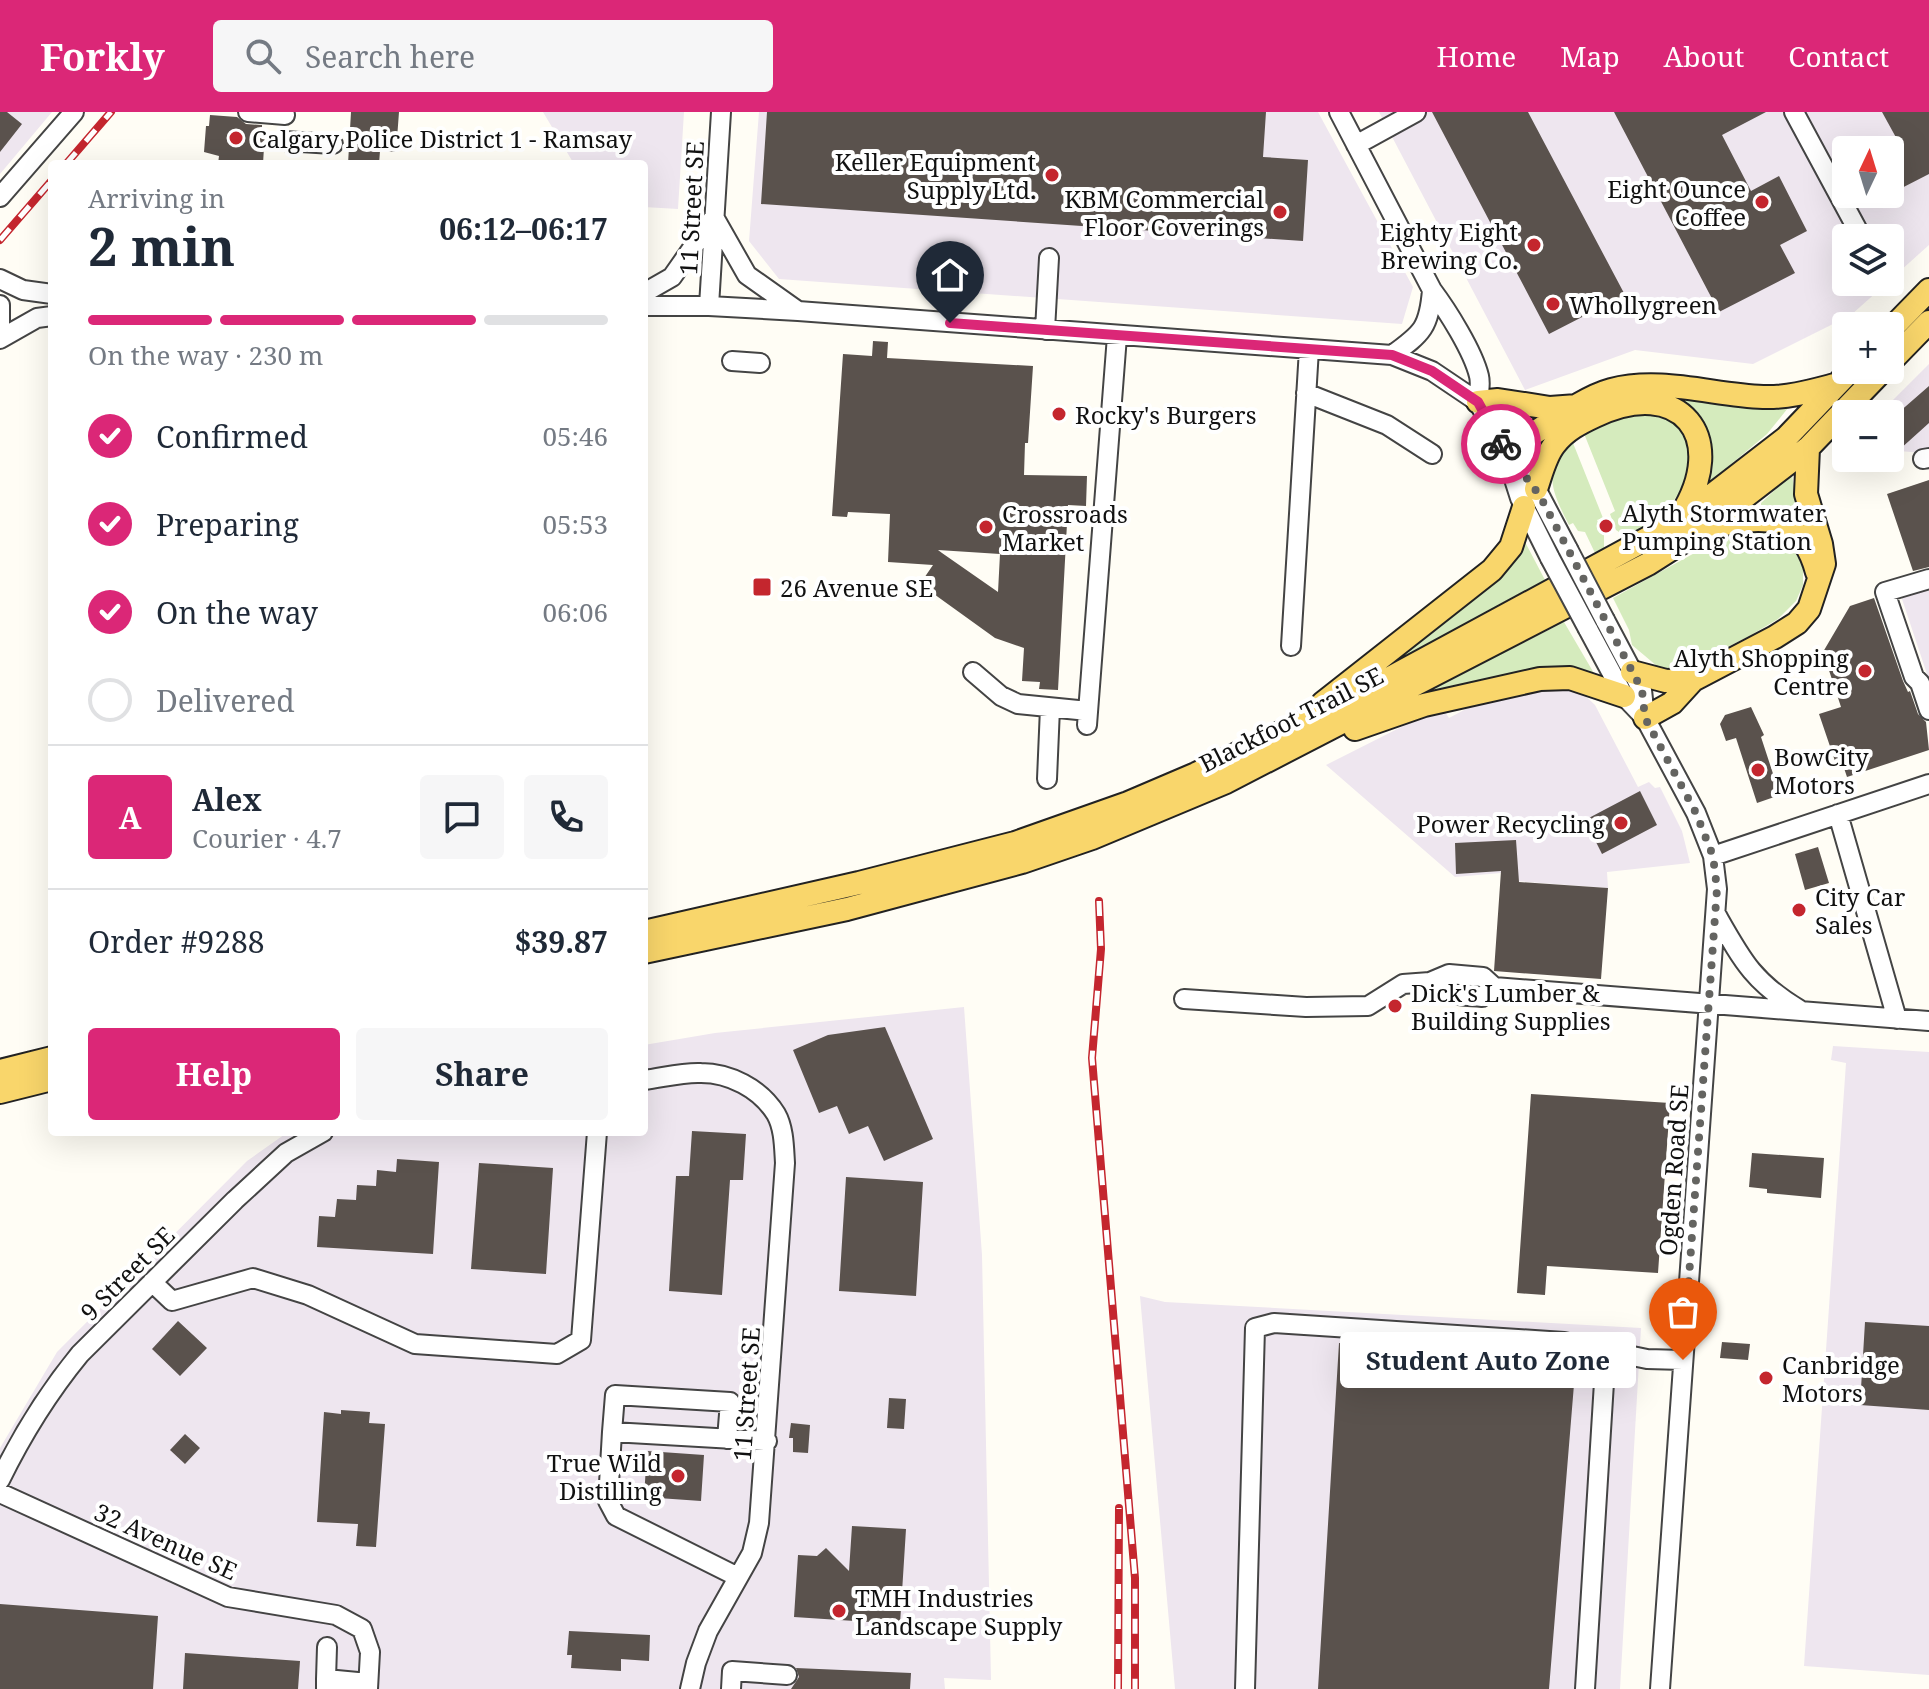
<!DOCTYPE html>
<meta charset="utf-8">
<style>
:root{--surface:#fff;--page:#f6f6f7;--text:#1f2937;--muted:#747a83;--line:#e0e1e3;--accent:#db2777}
body{margin:0;font-family:"Noto Serif",serif;background:var(--page);color:var(--text);height:100vh;display:flex;flex-direction:column;font-size:30px;white-space:nowrap}
*{box-sizing:border-box;margin:0}
p{font-size:26px;color:var(--muted)}
.icon{flex:none;width:44px;height:44px;fill:none;stroke:currentColor;stroke-width:2;stroke-linecap:round;stroke-linejoin:round}
.map{position:relative;flex:1;overflow:hidden}
.drawer{position:absolute;left:48px;top:48px;width:600px;height:976px;display:flex;flex-direction:column;background:var(--surface);border-radius:8px;box-shadow:0 8px 32px #0002}
.drawer>*{flex:none}
.needle{width:52px;rotate:4deg}
.tools{position:absolute;left:1832px;top:24px;display:grid;gap:16px}
.tools a{display:grid;place-items:center;width:72px;height:72px;border-radius:8px;background:var(--surface);box-shadow:0 8px 32px #0002;font-size:40px}
.pin{position:absolute;display:grid;place-items:center;width:68px;height:68px;color:#fff;margin:-82px -34px;border-radius:50% 50% 50% 0;rotate:-45deg;box-shadow:0 0 8px #0007}
.pin .icon{rotate:45deg}
.courier{position:absolute;display:grid;place-items:center;width:80px;height:80px;margin:-40px;border:6px solid #db2777;border-radius:50%;background:#fff;color:#222;box-shadow:0 2px 10px #0007}
.bubble{position:absolute;height:56px;border-radius:8px;background:var(--surface);box-shadow:0 8px 32px #0002;font-size:26px;font-weight:700;line-height:56px;text-align:center}
.summary em{font-style:normal;font-weight:700}
.summary div{display:flex;flex-direction:column-reverse}
.summary{display:flex;align-items:center;justify-content:space-between;height:136px;padding:0 40px}
h1{font-size:52px;font-weight:700;line-height:60px}
.bar{display:grid;grid-template-columns:repeat(4,1fr);gap:12px 8px;align-content:center;height:96px;padding:0 40px}
.bar i{height:10px;border-radius:6px;background:var(--line)}
.bar .active{background:var(--accent)}
.bar p{grid-column:span 4}
.line{display:flex;align-items:center;gap:20px;padding:0 40px;border-top:2px solid var(--line)}
.line div{flex:1}
.round{display:grid;place-items:center;flex:none;width:84px;height:84px;border-radius:8px;background:var(--page)}
ol{padding:0 40px;list-style:none}
li{display:flex;align-items:center;gap:24px;height:88px}
li p{margin-inline-start:auto}
li .icon{padding:8px;border-radius:50%;background:var(--accent);color:#fff;stroke-width:4}
li:last-child{color:var(--muted)}
li i{width:44px;height:44px;border:4px solid var(--line);border-radius:50%}
.cta{display:flex;gap:16px;margin-top:auto;padding:16px 40px}
.cta a{flex:1;height:92px;border-radius:8px;background:var(--accent);color:#fff;font-size:32px;font-weight:700;line-height:92px;text-align:center}
.cta a+a{background:var(--page);color:var(--text)}
header{display:flex;align-items:center;gap:48px;box-sizing:border-box;height:112px;padding:0 40px;background:var(--accent);color:#fff}
header strong{font-size:38px}
nav{display:flex;gap:44px;margin-inline-start:auto;font-size:28px}
.search{width:560px;height:72px;background:var(--page);display:flex;align-items:center;gap:20px;box-sizing:border-box;padding:0 28px;border-radius:8px;color:var(--muted);font-size:30px}
.map>svg:first-child{display:block}
</style>
<header>
<strong>Forkly</strong>
<div class="search"><svg class="icon" aria-label="search" viewBox="0 0 24 24"><circle cx="10" cy="10" r="6"/><path d="M15 15l6 6"/></svg>Search here</div>
<nav><a>Home</a><a>Map</a><a>About</a><a>Contact</a></nav>
</header>
<div class="map">
<svg width="1929" height="1577" viewBox="0 0 1929 1577">
<rect width="100%" height="100%" fill="#fffdf5"/>
<path fill="#eee6ef" fill-rule="evenodd" d="M0 0H52L0 62Z
M543 0H684L678 97 644 95V52H574Z
M759 0H1318L1413 175 1402 212 779 167 749 129Z
M1379 0H1929V133L1890 168V126H1846V170H1888L1851 203 1753 252 1635 238 1525 278ZM1846 38H1890V82H1846Z
M1929 252V336L1922 341 1900 339 1890 327V302H1879Z
M1929 476V568L1901 484Z
M1545 575 1578 577 1595 593 1638 675 1649 670 1655 676 1660 675 1682 719 1690 751 1607 760 1608 776 1501 768V761L1455 765 1326 653 1423 604 1445 600 1449 606 1481 589Z
M964 895 982 1143 991 1568 944 1566 945 1577H0V1336L57 1240 247 1049 288 1020H644V933L715 921Z
M1833 934 1929 940V1563L1804 1554 1846 951 1831 948Z
M1140 1184 1165 1190 1641 1216 1620 1577H1175Z"/>
<path fill="#d5ebbd" d="M1674 285 1749 296H1788L1767 322 1705 374 1673 289Z
M1639 299C1648 301 1661 301 1669 306 1681 313 1686 322 1689 335 1699 374 1659 408 1628 426L1616 418 1610 402 1615 399 1583 319Z
M1571 326 1603 406 1597 408 1604 422V437L1595 441 1585 420 1578 419 1573 411 1569 413C1551 378 1542 358 1571 326Z
M1792 362 1796 390 1805 410 1803 411 1785 400 1761 396V391Z
M1762 412 1791 426 1803 449V473L1796 489 1778 507 1751 523 1681 559 1664 560 1632 533 1629 518 1613 486 1729 422Z
M1523 426 1545 468 1498 493 1499 498 1389 555 1387 553Z
M1564 510 1595 563 1575 555 1549 554 1405 590 1516 530 1519 533Z"/>
<path fill="#5a524d" fill-rule="evenodd" d="M0 0H7L22 12 0 40Z
M351 0H399L396 40 380 39 379 52H348Z
M767 0H1266L1263 45 1308 48 1303 129 761 92Z
M1432 0H1528L1625 183 1549 222Z
M1614 0H1766L1722 23 1751 79 1779 64 1807 119 1780 133 1795 161 1719 200Z
M1882 0H1929V62L1890 82V47L1904 40Z
M210 3 237 5 246 12 262 13V18H265L263 52H218L219 44 204 40 206 14H209Z
M873 229 888 230 887 246 1033 254 1028 331H1025L1024 363 1087 364 1086 394 1068 393 1058 578 1039 577 1040 570 1022 569 1024 536 995 526 920 472 933 453 888 450 890 402 848 400 847 405 832 404 843 242 872 244ZM938 438 1000 442 998 480 942 441Z
M1929 274V311L1899 338 1890 327V308Z
M1929 368V455L1913 459 1887 382Z
M1874 486 1903 569 1908 580 1910 579 1918 602 1926 610 1929 638 1847 665 1841 647 1835 649 1819 602 1841 595 1823 540 1850 494Z
M1751 595 1764 623 1761 625 1780 683 1757 691 1736 626 1726 629 1720 612 1725 603Z
M1640 679 1657 713 1602 742 1585 708Z
M1516 728 1519 770 1608 776 1601 867 1494 859 1501 759 1456 762 1455 731Z
M1818 735 1829 771 1805 778 1795 742Z
M885 915 933 1027 884 1049 868 1014 849 1022 837 994 819 1001 793 938 828 923Z
M1531 982 1670 991 1658 1161 1547 1154 1545 1183 1517 1181Z
M692 1019 746 1022 743 1068H730L722 1183 669 1179 676 1064H689Z
M1752 1041 1824 1046 1821 1086 1767 1081V1077L1749 1075Z
M397 1047 439 1050 433 1142 317 1135 319 1104 335 1105 337 1087 356 1088 357 1073 376 1074 377 1058 396 1060Z
M479 1051 553 1056 546 1162 471 1157Z
M846 1065 923 1070 916 1184 839 1179Z
M178 1209 207 1236 180 1264 152 1237Z
M1865 1210 1929 1214V1298L1860 1293Z
M1722 1230 1750 1232 1748 1248 1720 1246Z
M1339 1231 1576 1248 1549 1577H1318Z
M889 1286 906 1287 904 1317 887 1316Z
M341 1298 370 1300 369 1311 385 1312 376 1435 356 1434 358 1412 317 1410 324 1300 341 1302Z
M791 1311 810 1313 808 1341 793 1340V1326H789Z
M185 1322 200 1336 185 1352 170 1338Z
M647 1339 704 1343 701 1389 644 1385Z
M852 1414 906 1417 900 1512 794 1505 798 1443 817 1444 826 1436 849 1459Z
M0 1492 158 1504 153 1577H0Z
M569 1519 650 1523 649 1549 621 1547V1559L571 1556 572 1543H567Z
M185 1541 300 1549 298 1577H183Z
M796 1556 911 1561 910 1577H791L799 1565Z"/>
<g fill="none" stroke-linecap="round" stroke-linejoin="round">
<defs>
<path id="minor" d="M248 0 285 3
M1339 0 1432 178C1447 198 1473 239 1479 264 1481 272 1479 282 1478 290
M1794 0 1862 126
M284 29 333 32
M1356 33 1416 0
M0 85 74 0
M714 105 747 163 798 199
M0 167 23 178 52 182
M644 181 672 165 714 105
M0 193V215
M644 194H709L798 199 1392 243 1432 259 1478 290 1505 339 1520 386 1550 446
M709 194 721 0
M1045 218 1049 146
M0 227 37 206 52 204
M1392 243C1423 221 1429 215 1432 178
M732 249 760 251
M1306 281 1387 313 1432 342
M1923 347 1929 346
M1528 367 1540 384 1568 437
M1929 467 1885 480 1914 565 1920 571 1929 598
M1605 508 1642 578 1645 606
M1588 517 1624 584 1645 606 1696 701 1713 744 1717 777 1660 1577
M1291 534 1309 237
M973 560 1001 584 1018 592 1088 599
M1087 613 1117 224
M1047 667 1050 596
M1838 702 1897 907
M1713 744 1929 672
M1716 802C1742 848 1753 870 1800 898
M1430 870C1451 885 1457 883 1482 885L1494 875
M1184 887 1306 895 1368 894 1403 872 1430 870 1449 862 1483 865 1494 875 1929 909
M644 968C662 966 682 960 701 961 729 961 760 976 776 1002 784 1016 784 1035 785 1051L759 1411 752 1441 708 1519 696 1551 690 1577
M152 1170 172 1189 253 1166 308 1183 415 1232 557 1242 581 1228 597 1020
M612 1320 615 1283 730 1290 727 1327
M0 1368C22 1323 48 1281 80 1242L235 1088 286 1041 323 1020
M0 1381 228 1485 336 1503 362 1517 370 1540 368 1577
M738 1465 616 1404 608 1389 612 1320 767 1329
M326 1567 327 1535
M326 1577V1567L368 1571
M731 1577 732 1559 787 1563
M1245 1577 1255 1216 1274 1211 1564 1230 1647 1247 1683 1248
M1585 1577 1606 1238"/>
<path id="major" d="M1890 218 1929 178
M1890 250 1929 210
M1478 290 1498 288 1550 296 1577 294
M1505 339C1537 322 1578 287 1611 278 1661 265 1713 283 1763 285 1788 286 1812 279 1835 273
M1536 377C1541 363 1545 344 1555 332 1566 318 1580 311 1595 304 1680 263 1730 325 1681 403
M1712 415C1763 402 1801 401 1817 460
M1632 560 1666 569 1693 568
M1323 591 1492 458 1511 435 1524 395
M1645 606 1672 591 1693 568 1775 525 1797 511 1809 497 1824 452 1821 432 1806 382 1808 336
M1355 617 1424 593 1540 567 1570 566 1624 584
M644 820 859 771 1015 731 1128 691 1196 662 1368 578 1676 411 1786 326 1851 258
M644 840 847 797 1022 750 1092 726 1226 670 1648 452 1703 417 1808 336 1883 258
M0 959 52 946
M0 980 52 967"/>
</defs>
<use href="#minor" stroke="#444" stroke-width="22"/>
<use href="#major" stroke="#222" stroke-width="26"/>
<use href="#minor" stroke="#fff" stroke-width="18"/>
<use href="#major" stroke="#f9d66b" stroke-width="22"/>
<defs>
<path id="rail" d="M66 52 111 0
M0 128 52 68
M1099 789 1101 837 1092 946 1135 1466V1577
M1118 1577 1119 1396"/>
</defs>
<use href="#rail" stroke="#c4262e" stroke-width="8"/>
<use href="#rail" stroke="#fff" stroke-width="5" stroke-dasharray="15" stroke-linecap="butt"/>
<defs>
<path id="minor-bridge" d="M1568 437 1605 508
M1550 446 1588 517"/>
</defs>
<use href="#minor-bridge" stroke="#444" stroke-width="22" stroke-linecap="butt"/>
<use href="#minor-bridge" stroke="#fff" stroke-width="18"/>
</g>
<g fill="none" stroke-linecap="round" stroke-linejoin="round">
<path stroke="#646461" stroke-width="8" stroke-dasharray="0 14.4" d="M1501 332 1540 384 1642 578 1645 606 1696 701 1713 744 1717 777 1683 1248"/>
<path stroke="#db2777" stroke-width="10" d="M950 211 1392 243 1432 259 1478 290 1501 332"/>
</g>
<g fill="#c4262e" stroke="#fff" stroke-width="3">
<circle cx="236" cy="26" r="8"/>
<circle cx="1052" cy="63" r="8"/>
<circle cx="1762" cy="90" r="8"/>
<circle cx="1280" cy="100" r="8"/>
<circle cx="1534" cy="133" r="8"/>
<circle cx="1553" cy="192" r="8"/>
<circle cx="1059" cy="302" r="8"/>
<circle cx="1606" cy="414" r="8"/>
<circle cx="986" cy="415" r="8"/>
<rect x="752" y="465" width="20" height="20" rx="4"/>
<circle cx="1865" cy="559" r="8"/>
<circle cx="1758" cy="658" r="8"/>
<circle cx="1621" cy="711" r="8"/>
<circle cx="1799" cy="798" r="8"/>
<circle cx="1395" cy="894" r="8"/>
<circle cx="1766" cy="1266" r="8"/>
<circle cx="678" cy="1364" r="8"/>
<circle cx="839" cy="1499" r="8"/>
</g>
<g text-anchor="middle" dominant-baseline="central" stroke-width="8" stroke-linejoin="round" paint-order="stroke">
<g font-size="24" fill="#111" stroke="#fff" text-anchor="start">
<text x="252" y="26">Calgary Police District 1 - Ramsay</text>
<text x="1036" y="49" text-anchor="end">Keller Equipment<tspan x="1036" dy="28">Supply Ltd.</tspan></text>
<text x="1746" y="76" text-anchor="end">Eight Ounce<tspan x="1746" dy="28">Coffee</tspan></text>
<text x="1264" y="86" text-anchor="end">KBM Commercial<tspan x="1264" dy="28">Floor Coverings</tspan></text>
<text x="1518" y="119" text-anchor="end">Eighty Eight<tspan x="1518" dy="28">Brewing Co.</tspan></text>
<text x="1569" y="192">Whollygreen</text>
<text x="1075" y="302">Rocky's Burgers</text>
<text x="1622" y="400">Alyth Stormwater<tspan x="1622" dy="28">Pumping Station</tspan></text>
<text x="1002" y="401">Crossroads<tspan x="1002" dy="28">Market</tspan></text>
<text x="780" y="475">26 Avenue SE</text>
<text x="1849" y="545" text-anchor="end">Alyth Shopping<tspan x="1849" dy="28">Centre</tspan></text>
<text x="1774" y="644">BowCity<tspan x="1774" dy="28">Motors</tspan></text>
<text x="1605" y="711" text-anchor="end">Power Recycling</text>
<text x="1815" y="784">City Car<tspan x="1815" dy="28">Sales</tspan></text>
<text x="1411" y="880">Dick's Lumber &amp;<tspan x="1411" dy="28">Building Supplies</tspan></text>
<text x="1782" y="1252">Canbridge<tspan x="1782" dy="28">Motors</tspan></text>
<text x="662" y="1350" text-anchor="end">True Wild<tspan x="662" dy="28">Distilling</tspan></text>
<text x="855" y="1485">TMH Industries<tspan x="855" dy="28">Landscape Supply</tspan></text>
</g>
<g font-size="24" fill="#111" stroke="#fff">
<text transform="translate(691 96) rotate(-87)">11 Street SE</text>
<text transform="translate(1291 607) rotate(-27)">Blackfoot Trail SE</text>
<text transform="translate(1673 1058) rotate(-86)">Ogden Road SE</text>
<text transform="translate(127 1161) rotate(-45)">9 Street SE</text>
<text transform="translate(746 1282) rotate(-86)">11 Street SE</text>
<text transform="translate(166 1429) rotate(24)">32 Avenue SE</text>
</g>
</g>
</svg>
<div class="tools">
<a><svg class="needle" viewBox="-14 -14 28 28"><path d="M0-13l5 13h-10z" fill="#e53935"/><path d="M0 13l5-13h-10z" fill="#747a83"/></svg></a>
<a><svg class="icon" aria-label="layers" viewBox="0 0 24 24"><path d="M12 4l9 5-9 5-9-5zM3 14l9 5 9-5"/></svg></a>
<a>+</a>
<a>−</a>
</div>
<div class="pin" style="left:1683px;top:1248px;background:#ea580c"><svg class="icon" aria-label="bag" viewBox="0 0 24 24"><path d="M5 8h14l-1 12H6zM9 8a3 3 0 0 1 6 0"/></svg></div>
<div class="pin" style="left:950px;top:211px;background:#1f2937"><svg class="icon" aria-label="home" viewBox="0 0 24 24"><path d="M3 11l9-7 9 7M6 9v11h12V9"/></svg></div>
<div class="courier" style="left:1501px;top:332px"><svg class="icon" aria-label="bike" viewBox="0 0 24 24"><circle cx="6" cy="16" r="4"/><circle cx="18" cy="16" r="4"/><path d="M6 16l4-8h5l3 8M10 8l3 8H6M13 5h3"/></svg></div>
<div class="bubble" style="left:1340px;top:1220px;width:296px">Student Auto Zone</div>
<section class="drawer">
<div class="summary"><div><h1>2 min</h1><p>Arriving in</p></div><em>06:12–06:17</em></div>
<div class="bar"><i class="active"></i><i class="active"></i><i class="active"></i><i></i><p>On the way · 230 m</p></div>
<ol>
<li><svg class="icon" aria-label="check" viewBox="0 0 24 24"><path d="M5 12l5 5 9-10"/></svg>Confirmed<p>05:46</p></li>
<li><svg class="icon" aria-label="check" viewBox="0 0 24 24"><path d="M5 12l5 5 9-10"/></svg>Preparing<p>05:53</p></li>
<li><svg class="icon" aria-label="check" viewBox="0 0 24 24"><path d="M5 12l5 5 9-10"/></svg>On the way<p>06:06</p></li>
<li><i></i>Delivered</li>
</ol>
<div class="line" style="height:144px"><b class="round" style="background:var(--accent);color:#fff">A</b><div><b>Alex</b><p>Courier · 4.7</p></div><a class="round"><svg class="icon" aria-label="chat" viewBox="0 0 24 24"><path d="M4 5h16v11H9l-5 4z"/></svg></a><a class="round"><svg class="icon" aria-label="phone" viewBox="0 0 24 24"><path d="M5 4h4l2 5-3 2q2 4 5 5l2-3 5 2v4C11 20 4 13 5 4z"/></svg></a></div>
<div class="line" style="height:104px"><div>Order #9288</div><b>$39.87</b></div>
<div class="cta"><a>Help</a><a>Share</a></div>
</section>
</div>
